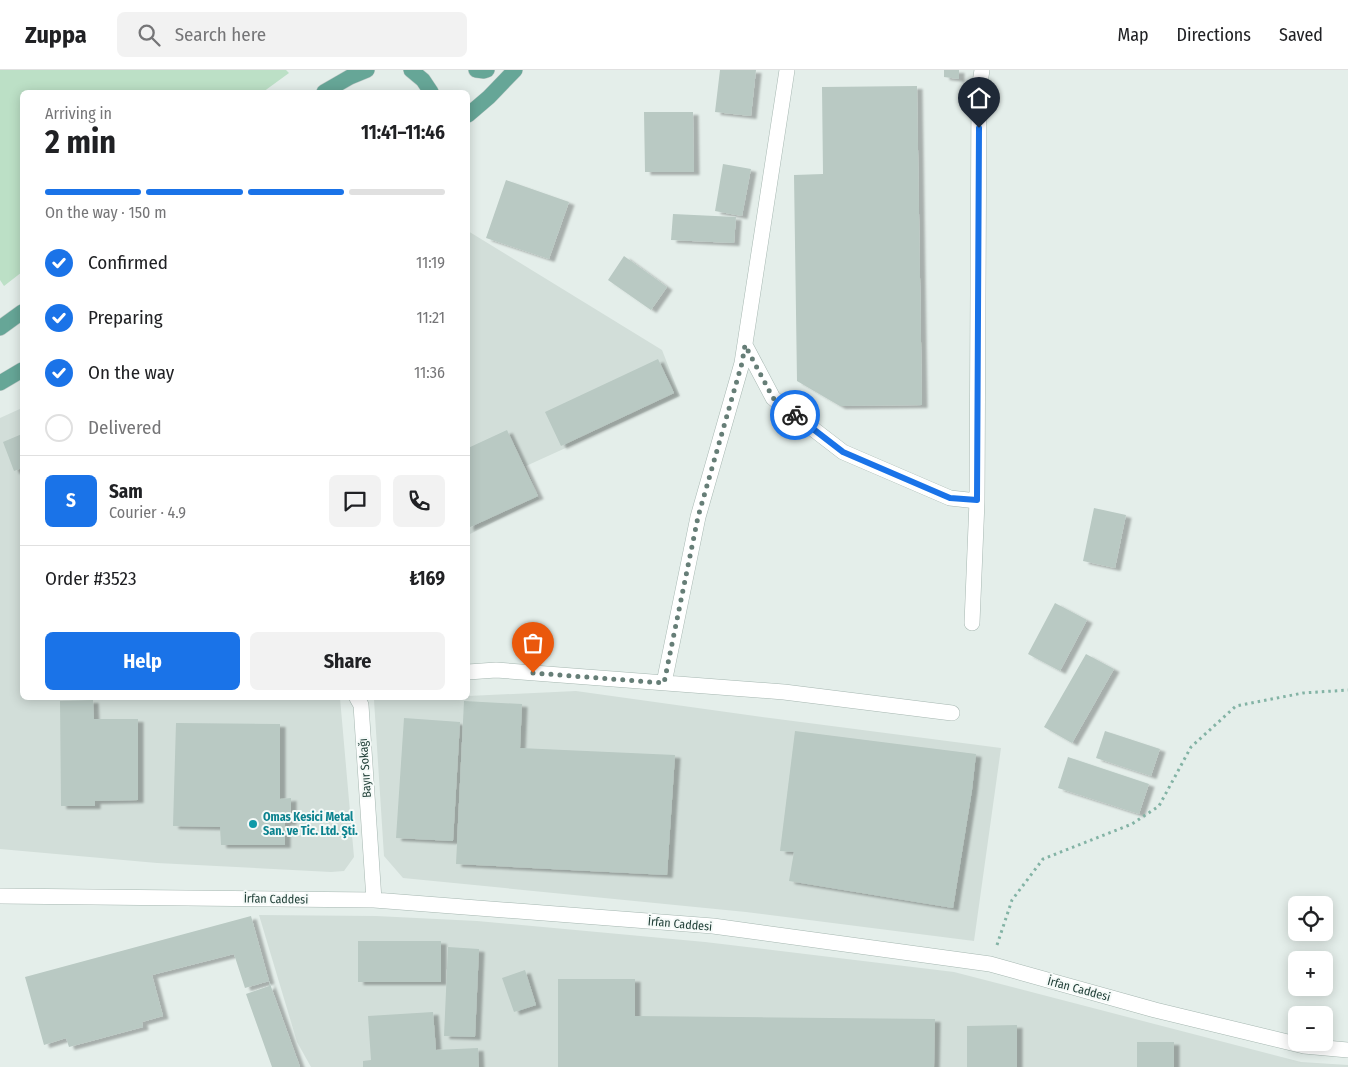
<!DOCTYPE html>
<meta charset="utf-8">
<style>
:root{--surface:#fff;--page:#f2f2f2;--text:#202124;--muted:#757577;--line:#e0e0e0;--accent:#1a73e8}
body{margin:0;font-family:"Fira Sans Condensed",sans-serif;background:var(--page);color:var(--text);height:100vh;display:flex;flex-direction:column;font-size:19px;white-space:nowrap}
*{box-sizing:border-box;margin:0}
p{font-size:16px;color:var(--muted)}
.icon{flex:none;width:28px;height:28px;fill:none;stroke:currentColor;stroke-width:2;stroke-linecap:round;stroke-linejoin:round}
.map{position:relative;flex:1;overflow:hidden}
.side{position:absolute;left:20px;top:20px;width:450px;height:610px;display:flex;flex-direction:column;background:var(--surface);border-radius:8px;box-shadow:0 2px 12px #0003}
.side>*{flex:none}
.tools{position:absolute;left:1288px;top:826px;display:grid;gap:10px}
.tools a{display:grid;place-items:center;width:45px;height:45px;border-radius:8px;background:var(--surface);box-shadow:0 2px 12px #0003;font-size:25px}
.pin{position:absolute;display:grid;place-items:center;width:42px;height:42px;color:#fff;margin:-51px -21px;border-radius:50% 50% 50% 0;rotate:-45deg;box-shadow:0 0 5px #0007}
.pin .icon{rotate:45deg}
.courier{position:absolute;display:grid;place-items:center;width:50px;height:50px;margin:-25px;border:4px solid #1a73e8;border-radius:50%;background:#fff;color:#222;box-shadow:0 1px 6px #0007}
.overview em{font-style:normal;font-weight:700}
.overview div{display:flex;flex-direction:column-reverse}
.overview{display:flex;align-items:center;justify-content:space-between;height:85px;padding:0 25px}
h1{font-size:32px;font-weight:700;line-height:38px}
.bar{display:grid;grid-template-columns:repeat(4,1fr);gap:8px 5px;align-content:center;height:60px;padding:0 25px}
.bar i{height:6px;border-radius:4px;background:var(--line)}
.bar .current{background:var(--accent)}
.bar p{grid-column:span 4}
.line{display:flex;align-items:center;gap:12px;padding:0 25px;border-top:1px solid var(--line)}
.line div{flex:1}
.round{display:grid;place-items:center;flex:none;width:52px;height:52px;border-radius:8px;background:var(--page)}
ol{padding:0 25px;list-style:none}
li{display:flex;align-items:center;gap:15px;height:55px}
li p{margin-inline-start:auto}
li .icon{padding:5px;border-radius:50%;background:var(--accent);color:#fff;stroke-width:4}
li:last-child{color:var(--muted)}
li i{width:28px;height:28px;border:2px solid var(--line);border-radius:50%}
.action{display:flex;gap:10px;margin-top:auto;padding:10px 25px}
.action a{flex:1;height:58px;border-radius:8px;background:var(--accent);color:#fff;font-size:20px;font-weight:700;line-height:58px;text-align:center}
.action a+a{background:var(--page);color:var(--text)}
header{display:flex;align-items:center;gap:30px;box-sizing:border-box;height:70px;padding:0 25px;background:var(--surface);border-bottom:1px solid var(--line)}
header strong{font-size:24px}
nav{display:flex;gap:28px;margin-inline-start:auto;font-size:18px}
.search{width:350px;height:45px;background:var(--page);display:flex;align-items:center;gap:12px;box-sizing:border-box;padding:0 18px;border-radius:8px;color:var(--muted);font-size:19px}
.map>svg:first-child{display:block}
</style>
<header>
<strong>Zuppa</strong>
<div class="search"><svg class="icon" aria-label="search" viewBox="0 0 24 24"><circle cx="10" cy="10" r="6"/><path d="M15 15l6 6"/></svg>Search here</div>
<nav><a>Map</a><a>Directions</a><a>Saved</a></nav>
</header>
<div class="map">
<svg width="1348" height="997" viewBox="0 0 1348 997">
<defs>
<filter id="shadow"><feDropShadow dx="5.5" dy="3" stdDeviation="1" flood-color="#0004"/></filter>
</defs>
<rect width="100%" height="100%" fill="#e4eeea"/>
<path fill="#d2ded9" d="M468 161 662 280 680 326 526 396 539 429 468 465Z
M22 338V628H340L354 787 344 801 331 802 157 793 0 779V348Z
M576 621 770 648 1001 678 974 871 746 842 403 808 384 786 374 630 468 628V626Z
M259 845 376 846 477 851 705 872 954 902 1301 992 1348 995V997H311L297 972Z"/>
<path fill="#bce0c6" d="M0 0H286L289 3 263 22H22V202L4 216 0 210Z"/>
<path fill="#b9c9c3" filter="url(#shadow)" d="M720 0H756L751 46 715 42Z
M944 0H959V9L944 7Z
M917 16 922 335 840 336 797 311 794 105 823 104 822 17Z
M644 42H693L694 102H645Z
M723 94 751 99 742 146 715 141Z
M506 110 569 132 549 189 486 168Z
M673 144 736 147 734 173 671 170Z
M624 186 667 217 651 240 608 210Z
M658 289 674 323 561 376 545 342Z
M507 360 538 426 468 458V378Z
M22 364V398L14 401 3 372Z
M1094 438 1126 445 1115 498 1083 491Z
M1055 533 1087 550 1060 601 1028 584Z
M1086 584 1114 599 1072 673 1044 657Z
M93 630 94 649H138V730L95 731V736H61L60 631Z
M464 631 522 634 520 678 675 685 667 805 456 794Z
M404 648 460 652 453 771 396 768Z
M176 653 280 654V729L291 728V752H285V775H221L220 757 173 756Z
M795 661 976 684 972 720 953 838 789 811 794 782 780 781Z
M1105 661 1160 679 1151 706 1096 688Z
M1068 687 1149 714 1139 744 1058 718Z
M251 846 269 911 245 918 234 884 152 905 163 946 142 952 143 957 69 977 66 968 44 975 25 907Z
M358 871H441V912H358Z
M448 877 479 879 475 967 444 966Z
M525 900 536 935 514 942 502 908Z
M558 909H635V946L935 949 934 997H558Z
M269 911 300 997H272L246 924 269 916Z
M433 942 436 980 478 978 479 997H363V991L371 990 368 946Z
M1017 955V997H967V956Z
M1137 972H1174V997H1137Z"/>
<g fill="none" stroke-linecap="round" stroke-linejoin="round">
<defs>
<path id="lane" d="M745 275 773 328 843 382 950 428 977 431
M972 553 977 431 979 19 982 0
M468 602 496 600 784 622 952 643
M664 613 698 447 742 293 787 0"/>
<path id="street" d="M357 628 361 635 374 830
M0 826 374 830 713 856 990 894 1155 940 1304 976 1348 980"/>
<path id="primary" d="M411 0 423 10 431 22
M476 0 484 1 487 0
M324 22 350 7 367 0
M468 45 489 27 515 0
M0 258 22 242
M0 313 22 300"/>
</defs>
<use href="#lane" stroke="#a6b7b1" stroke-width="16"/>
<use href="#street" stroke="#a6b7b1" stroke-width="16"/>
<use href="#primary" stroke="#c1cac8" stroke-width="16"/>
<path stroke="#83b3a5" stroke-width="3" stroke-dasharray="2.5 4" stroke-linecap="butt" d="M997 875 1012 830 1043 789 1132 754 1159 736 1191 677 1236 636 1303 623 1348 620"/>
<use href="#lane" stroke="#fff" stroke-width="15"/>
<use href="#street" stroke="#fff" stroke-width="15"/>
<use href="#primary" stroke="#66a697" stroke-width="15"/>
</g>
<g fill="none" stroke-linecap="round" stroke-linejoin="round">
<path stroke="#667e77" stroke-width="5" stroke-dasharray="0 9" d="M533 603 664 613 698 447 742 293 745 275 773 328 795 345"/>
<path stroke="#1a73e8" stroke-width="6" d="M795 345 843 382 950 428 977 430 979 58"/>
</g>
<circle fill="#0f9aa8" stroke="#f5faf8" stroke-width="2" cx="253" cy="754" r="5"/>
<g text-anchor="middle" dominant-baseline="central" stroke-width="4" stroke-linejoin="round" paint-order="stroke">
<g font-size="12" fill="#224139" stroke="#f5faf8">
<text transform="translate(365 698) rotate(-94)">Bayır Sokağı</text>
<text transform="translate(276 829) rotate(1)">İrfan Caddesi</text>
<text transform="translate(680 854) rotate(5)">İrfan Caddesi</text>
<text transform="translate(1079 919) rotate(15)">İrfan Caddesi</text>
</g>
<g font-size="12" font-weight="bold" fill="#0d838f" stroke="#f5faf8" text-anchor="start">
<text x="263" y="747">Omas Kesici Metal<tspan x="263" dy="14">San. ve Tic. Ltd. Şti.</tspan></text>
</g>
</g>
</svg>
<div class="tools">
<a><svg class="icon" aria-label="locate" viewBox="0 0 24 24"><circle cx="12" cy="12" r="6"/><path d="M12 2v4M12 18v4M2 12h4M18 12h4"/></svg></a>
<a>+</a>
<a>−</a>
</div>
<div class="pin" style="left:533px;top:603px;background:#ea580c"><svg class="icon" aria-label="bag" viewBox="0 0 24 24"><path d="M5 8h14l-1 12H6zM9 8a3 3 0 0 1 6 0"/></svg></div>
<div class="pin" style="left:979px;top:58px;background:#1f2937"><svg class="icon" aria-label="home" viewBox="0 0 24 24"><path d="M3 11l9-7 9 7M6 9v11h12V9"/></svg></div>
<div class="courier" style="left:795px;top:345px"><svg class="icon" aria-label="bike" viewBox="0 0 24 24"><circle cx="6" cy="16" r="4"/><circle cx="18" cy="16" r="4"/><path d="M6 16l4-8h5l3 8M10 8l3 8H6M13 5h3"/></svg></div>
<section class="side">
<div class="overview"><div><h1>2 min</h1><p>Arriving in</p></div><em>11:41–11:46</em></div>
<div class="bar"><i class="current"></i><i class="current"></i><i class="current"></i><i></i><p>On the way · 150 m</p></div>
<ol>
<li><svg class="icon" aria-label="check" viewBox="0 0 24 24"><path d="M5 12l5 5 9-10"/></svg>Confirmed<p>11:19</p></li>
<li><svg class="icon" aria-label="check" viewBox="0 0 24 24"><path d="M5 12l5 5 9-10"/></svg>Preparing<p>11:21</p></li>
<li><svg class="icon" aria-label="check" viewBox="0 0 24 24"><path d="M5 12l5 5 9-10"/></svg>On the way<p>11:36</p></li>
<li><i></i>Delivered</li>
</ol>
<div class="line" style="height:90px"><b class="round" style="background:var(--accent);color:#fff">S</b><div><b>Sam</b><p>Courier · 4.9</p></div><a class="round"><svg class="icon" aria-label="chat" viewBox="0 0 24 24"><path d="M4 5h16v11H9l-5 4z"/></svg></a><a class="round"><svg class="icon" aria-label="phone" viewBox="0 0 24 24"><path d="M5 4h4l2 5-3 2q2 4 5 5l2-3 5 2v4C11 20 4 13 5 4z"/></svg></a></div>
<div class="line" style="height:65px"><div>Order #3523</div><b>₺169</b></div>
<div class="action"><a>Help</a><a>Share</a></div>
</section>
</div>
